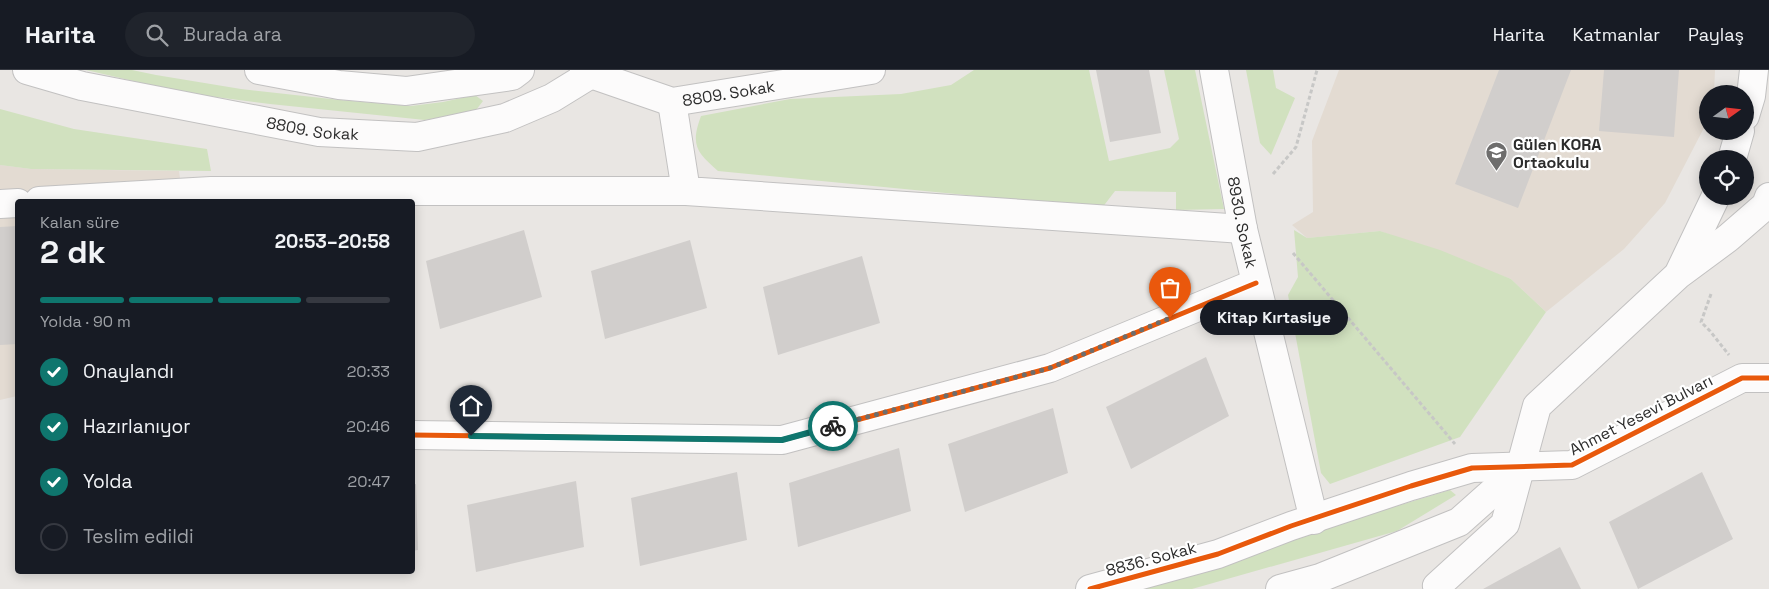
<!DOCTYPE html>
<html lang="tr">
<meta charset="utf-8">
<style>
:root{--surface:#171b24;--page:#20242c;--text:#f1f3f6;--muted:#9ea1a6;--line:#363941;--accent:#0f766e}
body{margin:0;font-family:"Space Grotesk",sans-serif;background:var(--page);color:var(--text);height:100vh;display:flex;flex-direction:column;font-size:19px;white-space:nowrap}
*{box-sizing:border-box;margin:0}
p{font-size:16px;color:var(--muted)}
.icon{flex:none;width:28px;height:28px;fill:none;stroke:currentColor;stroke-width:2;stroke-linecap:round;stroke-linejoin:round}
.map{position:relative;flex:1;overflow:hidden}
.details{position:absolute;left:15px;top:129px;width:400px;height:375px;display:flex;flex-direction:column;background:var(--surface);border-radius:5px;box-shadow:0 2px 12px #0003}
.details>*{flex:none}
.needle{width:32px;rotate:75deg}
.fabs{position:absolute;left:1699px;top:15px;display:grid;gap:10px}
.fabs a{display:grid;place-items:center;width:55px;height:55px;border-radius:50%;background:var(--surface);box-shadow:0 2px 12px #0003;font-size:25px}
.pin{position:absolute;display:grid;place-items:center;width:42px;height:42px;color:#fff;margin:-51px -21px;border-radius:50% 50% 50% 0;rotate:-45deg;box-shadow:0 0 5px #0007}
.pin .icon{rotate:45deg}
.courier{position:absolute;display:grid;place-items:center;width:50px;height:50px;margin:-25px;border:4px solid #0f766e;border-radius:50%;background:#fff;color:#222;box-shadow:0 1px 6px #0007}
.bubble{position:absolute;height:35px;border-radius:18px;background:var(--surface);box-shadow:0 2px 12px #0003;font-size:16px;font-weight:700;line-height:35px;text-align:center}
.overview em{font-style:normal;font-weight:700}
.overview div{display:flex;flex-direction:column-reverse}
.overview{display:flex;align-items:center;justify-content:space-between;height:85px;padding:0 25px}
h1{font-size:32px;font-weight:700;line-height:38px}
.bar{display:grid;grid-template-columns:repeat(4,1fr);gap:8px 5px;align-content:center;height:60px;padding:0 25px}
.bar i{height:6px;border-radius:4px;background:var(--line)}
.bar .on{background:var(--accent)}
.bar p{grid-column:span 4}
ol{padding:0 25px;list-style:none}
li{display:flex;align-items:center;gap:15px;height:55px}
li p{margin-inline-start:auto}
li .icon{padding:5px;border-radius:50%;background:var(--accent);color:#fff;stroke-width:4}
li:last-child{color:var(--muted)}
li i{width:28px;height:28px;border:2px solid var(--line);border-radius:50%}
header{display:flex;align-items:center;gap:30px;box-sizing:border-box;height:70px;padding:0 25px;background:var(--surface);border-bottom:1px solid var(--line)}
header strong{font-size:24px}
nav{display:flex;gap:28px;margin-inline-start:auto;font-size:18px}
.search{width:350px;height:45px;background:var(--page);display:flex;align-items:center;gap:12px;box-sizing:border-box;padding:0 18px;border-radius:28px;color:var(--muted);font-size:19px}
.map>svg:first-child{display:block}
</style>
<header>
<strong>Harita</strong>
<div class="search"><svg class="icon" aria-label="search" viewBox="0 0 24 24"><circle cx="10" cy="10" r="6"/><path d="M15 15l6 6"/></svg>Burada ara</div>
<nav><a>Harita</a><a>Katmanlar</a><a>Paylaş</a></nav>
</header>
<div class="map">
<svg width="1769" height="519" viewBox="0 0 1769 519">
<rect width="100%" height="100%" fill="#e9e6e3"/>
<path fill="#e3dbd2" d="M1339 0H1715L1714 24H1708L1707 52 1665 133 1624 179 1546 242 1511 209 1380 161 1307 168 1292 155 1313 142 1312 71Z
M0 95 31 99 179 101 183 131H18L17 326 0 330Z"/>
<path fill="#d1e1bf" d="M86 0H132L156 5 241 19 340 30 411 36 443 32 475 25 483 31 476 40 425 50 270 34 185 23Z
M974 0H1089L1109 91 1170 78 1179 69 1164 0H1195L1224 139 1176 140V122L1115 121 1102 138 718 101C697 82 690 76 701 46L790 29 901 24 951 15Z
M1246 0H1273L1276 18 1295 28 1271 85 1260 73Z
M0 39 74 59 207 79 211 101 31 99 0 95Z
M1294 160 1307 168 1380 161 1440 180 1511 209 1546 242 1460 367 1330 414 1321 403 1288 225 1298 207Z
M1450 420 1456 425 1397 461 1192 519H1121Z"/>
<path fill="#d1cecc" d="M1096 0H1149L1161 63 1110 72Z
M1499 0H1571L1518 138 1455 114Z
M1604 0H1679L1674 67 1599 61Z
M18 156V274L0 275V157Z
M524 160 542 227 440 259 426 191Z
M690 170 707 238 605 269 591 201Z
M862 186 880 253 778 285 763 217Z
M1206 287 1229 346 1131 399 1106 337Z
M1053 338 1068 403 965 442 948 374Z
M899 378 911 441 798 477 789 413Z
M737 402 747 470 640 496 631 428Z
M1702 402 1733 469 1638 519 1609 452Z
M576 411 584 477 476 502 467 435Z
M416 414 418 480 412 481V415Z
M1560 477 1581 519H1483Z"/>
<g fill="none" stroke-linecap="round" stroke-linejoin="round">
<defs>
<g id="minor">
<path id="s1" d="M27 0 82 16 319 62 417 67 505 48 552 28 591 4 593 0"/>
<path d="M259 0 339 15 406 21 512 6 520 0"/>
<path id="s2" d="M584 0 591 4 672 32 871 0"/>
<path id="s3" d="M1214 0 1243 159 1314 450"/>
<path d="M672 32 686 121 1243 159"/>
<path d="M1745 46 1751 26 1754 0"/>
<path d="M1732 89 1740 61"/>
<path d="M39 131 211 121H686"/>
<path d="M0 134 18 133"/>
<path d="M1680 201 1716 126"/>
<path d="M412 365 782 370 1050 298 1256 213"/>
<path d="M1090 519 1218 484 1291 456 1411 416 1472 398 1572 395 1742 308H1769"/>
<path d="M1280 519 1320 508 1459 452 1522 396"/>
<path d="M1438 519 1437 516 1505 454 1537 336 1678 205 1728 168 1766 135 1769 127"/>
</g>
</defs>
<use href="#minor" stroke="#c2c1c1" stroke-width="30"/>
<path stroke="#c7c7c6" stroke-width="3" stroke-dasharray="4 2.5" stroke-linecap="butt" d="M1273 104 1296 77 1317 0
M1293 183 1455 374
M1711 224 1701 252 1710 261 1729 285"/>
<use href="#minor" stroke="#fcfbfb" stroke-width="28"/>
<defs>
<path id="cycleway" d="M412 365 782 370 1050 298 1256 213
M1090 519 1218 484 1291 456 1411 416 1472 398 1572 395 1742 308H1769"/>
</defs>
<use href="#cycleway" stroke="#fff" stroke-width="8"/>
<use href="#cycleway" stroke="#e8590c" stroke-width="5"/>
</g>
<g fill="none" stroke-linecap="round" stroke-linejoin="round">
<path stroke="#6e6d6c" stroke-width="5" stroke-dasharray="0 9" d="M833 356 1050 298 1170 248"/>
<path stroke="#0f766e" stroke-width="6" d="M471 366 782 370 833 356"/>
</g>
<defs>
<symbol id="school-pin" viewBox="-11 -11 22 30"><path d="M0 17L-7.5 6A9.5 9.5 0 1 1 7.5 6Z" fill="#6e6d6c" stroke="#fff"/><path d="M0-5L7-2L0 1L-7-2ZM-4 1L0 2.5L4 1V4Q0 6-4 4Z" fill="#fff"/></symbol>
</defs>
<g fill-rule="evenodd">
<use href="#school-pin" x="1484" y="70" width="25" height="34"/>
</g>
<g text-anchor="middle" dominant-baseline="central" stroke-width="4.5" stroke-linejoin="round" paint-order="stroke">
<g font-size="16" fill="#2c2c2c" stroke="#fff">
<text stroke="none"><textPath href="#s2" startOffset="151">8809. Sokak</textPath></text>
<text stroke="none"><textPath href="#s1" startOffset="292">8809. Sokak</textPath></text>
<text stroke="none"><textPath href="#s3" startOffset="155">8930. Sokak</textPath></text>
<text transform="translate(1641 345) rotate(-27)">Ahmet Yesevi Bulvarı</text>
<text transform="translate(1151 489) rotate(-15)">8836. Sokak</text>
</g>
<g font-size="16" font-weight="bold" fill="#2c2c2c" stroke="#fff" text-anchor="start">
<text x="1513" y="74">Gülen KORA<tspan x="1513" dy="18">Ortaokulu</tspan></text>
</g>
</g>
</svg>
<div class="fabs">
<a><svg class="needle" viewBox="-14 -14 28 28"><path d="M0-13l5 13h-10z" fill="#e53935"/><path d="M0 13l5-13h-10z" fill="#9ea1a6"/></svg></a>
<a><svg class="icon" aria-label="locate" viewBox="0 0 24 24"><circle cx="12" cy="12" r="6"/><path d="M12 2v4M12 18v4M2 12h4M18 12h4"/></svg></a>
</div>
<div class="pin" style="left:1170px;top:248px;background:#ea580c"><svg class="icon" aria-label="bag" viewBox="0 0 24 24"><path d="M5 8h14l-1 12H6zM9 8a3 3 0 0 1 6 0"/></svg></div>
<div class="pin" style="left:471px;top:366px;background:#1f2937"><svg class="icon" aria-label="home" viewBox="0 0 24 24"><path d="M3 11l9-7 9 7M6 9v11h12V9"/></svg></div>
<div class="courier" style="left:833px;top:356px"><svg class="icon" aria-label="bike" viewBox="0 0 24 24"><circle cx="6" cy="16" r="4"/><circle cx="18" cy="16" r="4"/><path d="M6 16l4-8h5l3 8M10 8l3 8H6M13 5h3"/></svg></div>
<div class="bubble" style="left:1200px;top:230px;width:148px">Kitap Kırtasiye</div>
<section class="details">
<div class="overview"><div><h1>2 dk</h1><p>Kalan süre</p></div><em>20:53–20:58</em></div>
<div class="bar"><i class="on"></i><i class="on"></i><i class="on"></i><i></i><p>Yolda · 90 m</p></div>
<ol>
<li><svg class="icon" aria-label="check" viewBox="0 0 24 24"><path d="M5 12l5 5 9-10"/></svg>Onaylandı<p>20:33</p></li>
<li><svg class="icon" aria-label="check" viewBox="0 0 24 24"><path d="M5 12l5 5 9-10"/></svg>Hazırlanıyor<p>20:46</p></li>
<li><svg class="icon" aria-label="check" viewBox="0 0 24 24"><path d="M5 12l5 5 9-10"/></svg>Yolda<p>20:47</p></li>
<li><i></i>Teslim edildi</li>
</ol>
</section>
</div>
